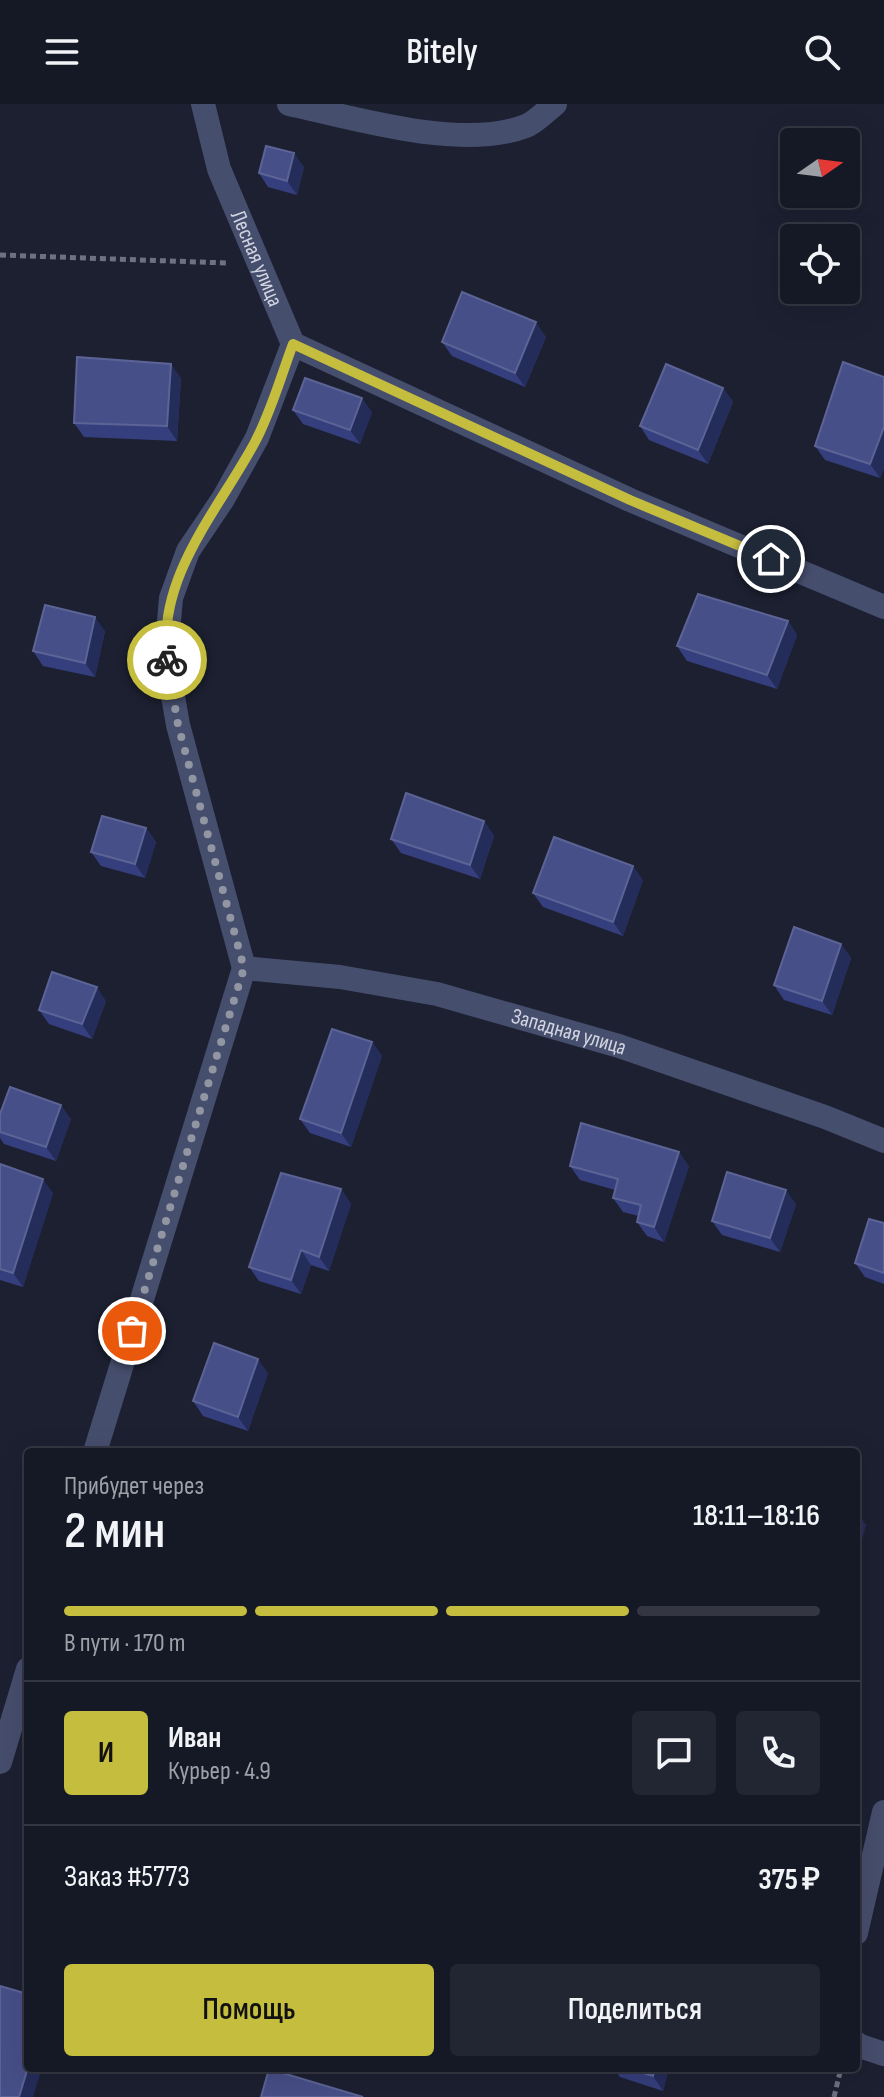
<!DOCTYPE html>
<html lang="ru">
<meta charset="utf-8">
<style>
:root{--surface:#151825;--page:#222532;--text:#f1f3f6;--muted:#9da0a7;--line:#343742;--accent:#c4bd3e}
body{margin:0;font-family:"Sofia Sans Condensed",sans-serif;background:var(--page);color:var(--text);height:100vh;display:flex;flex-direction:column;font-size:30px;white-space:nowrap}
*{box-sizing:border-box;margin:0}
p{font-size:26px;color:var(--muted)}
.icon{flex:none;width:44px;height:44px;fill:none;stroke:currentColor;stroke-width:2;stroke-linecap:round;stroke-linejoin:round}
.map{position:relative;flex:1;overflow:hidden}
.drawer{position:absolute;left:24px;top:1344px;width:836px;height:624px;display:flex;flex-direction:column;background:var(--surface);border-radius:8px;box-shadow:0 8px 32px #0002,0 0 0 2px var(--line)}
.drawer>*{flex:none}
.needle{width:52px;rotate:76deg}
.fabs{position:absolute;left:780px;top:24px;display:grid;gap:16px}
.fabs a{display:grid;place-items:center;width:80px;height:80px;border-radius:8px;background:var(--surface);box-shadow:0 8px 32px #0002,0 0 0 2px var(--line);font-size:40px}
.pin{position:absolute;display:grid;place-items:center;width:68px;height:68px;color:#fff;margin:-34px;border:4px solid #fff;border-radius:50%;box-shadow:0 2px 8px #0007}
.courier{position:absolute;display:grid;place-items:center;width:80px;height:80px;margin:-40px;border:6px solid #c4bd3e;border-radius:50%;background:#fff;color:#222;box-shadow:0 2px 10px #0007}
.overview em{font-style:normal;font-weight:600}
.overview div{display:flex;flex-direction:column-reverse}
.overview{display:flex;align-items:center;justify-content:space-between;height:136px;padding:0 40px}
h1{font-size:52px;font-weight:600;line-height:60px}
.bar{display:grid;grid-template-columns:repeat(4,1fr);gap:12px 8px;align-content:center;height:96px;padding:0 40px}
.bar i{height:10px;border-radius:6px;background:var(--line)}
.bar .selected{background:var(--accent)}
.bar p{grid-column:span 4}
.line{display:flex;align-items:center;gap:20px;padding:0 40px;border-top:2px solid var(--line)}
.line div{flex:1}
.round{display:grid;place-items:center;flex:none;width:84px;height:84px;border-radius:8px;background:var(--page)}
.cta{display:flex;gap:16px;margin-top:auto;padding:16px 40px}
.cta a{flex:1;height:92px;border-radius:8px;background:var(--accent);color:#111;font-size:32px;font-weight:600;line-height:92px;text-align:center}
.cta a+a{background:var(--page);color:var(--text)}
header{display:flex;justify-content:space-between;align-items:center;height:104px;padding:0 40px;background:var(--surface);font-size:36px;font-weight:600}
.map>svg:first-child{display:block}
</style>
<header><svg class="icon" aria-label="menu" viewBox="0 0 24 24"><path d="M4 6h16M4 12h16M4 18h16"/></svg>Bitely<svg class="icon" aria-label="search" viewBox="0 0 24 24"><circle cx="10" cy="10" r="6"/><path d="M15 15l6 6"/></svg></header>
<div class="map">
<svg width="884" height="1993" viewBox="0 0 884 1993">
<rect width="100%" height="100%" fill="#1c2031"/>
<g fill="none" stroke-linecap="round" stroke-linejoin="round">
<path stroke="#6e7280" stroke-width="5" stroke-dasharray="6 4" stroke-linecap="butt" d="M0 151 227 159
M834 1993 841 1964"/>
<g stroke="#464e6d" stroke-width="24">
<path id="s1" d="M203 0 219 65 293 240 630 396 884 503"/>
<path d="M289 0C356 14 461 47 526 22 536 18 546 7 555 0"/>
<path id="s2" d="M244 864 340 873 437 890 619 942 825 1013 884 1037"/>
<path d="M95 1348 244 864 178 621 166 552 171 494 188 447 223 395 257 334 293 240"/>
<path d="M0 1658 28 1565"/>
<path d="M856 1829 884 1708"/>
<path d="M856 1939 860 1942 884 1950"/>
</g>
</g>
<path fill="#363f7d" d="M304 63 297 91 268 83 259 69Z
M546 233 525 283 452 252 442 238Z
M884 273V364L880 374 825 356 815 342Z
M181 274 177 337 84 333 74 319Z
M723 284 733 298 708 360 649 336 640 322Z
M293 306 372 308 360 340 303 320Z
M788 517 797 531 777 585 687 557 677 542Z
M105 527 95 573 43 562 33 547Z
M484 717 494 732 480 775 401 749 391 735Z
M146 724 156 738 145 774 101 762 91 748Z
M643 776 623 832 543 803 533 789Z
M841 840 851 854 832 911 784 896 774 881Z
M106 897 92 935 49 920 39 906Z
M372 938 382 952 351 1043 310 1029 300 1015Z
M0 1010 71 1015 56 1057 4 1040 0 1034Z
M0 1060 53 1089 23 1183 0 1176Z
M570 1062H689L664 1138 647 1132 637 1118 639 1112 623 1108 613 1094 615 1086 580 1076Z
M341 1085 351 1100 329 1167 311 1161 301 1190 259 1177 249 1163Z
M796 1100 780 1148 722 1131 712 1117Z
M884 1119V1180L865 1173 855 1159Z
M268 1269 248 1327 203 1312 193 1297Z
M613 1964H669L663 1987 620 1973Z"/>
<path fill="#242c5a" d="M294 49 304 63 297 91 287 77Z
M536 218 546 233 525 283 515 269Z
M171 260 181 274 177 337 167 322Z
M723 284 733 298 708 360 698 346Z
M362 294 372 308 360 340 350 326Z
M884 323V364L880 374 870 360Z
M95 513 105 527 95 573 85 559Z
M788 517 797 531 777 585 767 571Z
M484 717 494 732 480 775 470 761Z
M146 724 156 738 145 774 135 760Z
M633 762 643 776 623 832 613 818Z
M841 840 851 854 832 911 822 897Z
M97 883 106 897 92 935 82 920Z
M372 938 382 952 351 1043 341 1029Z
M61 1001 71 1015 56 1057 46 1043Z
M679 1048 689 1062 664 1138 654 1123Z
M43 1075 53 1089 23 1183 13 1169Z
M341 1085 351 1100 329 1167 319 1153Z
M786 1086 796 1100 780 1148 770 1134Z
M301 1146 311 1161 301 1190 291 1176Z
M258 1255 268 1269 248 1327 238 1313Z
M856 1406 866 1421 858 1451 856 1448Z
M28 1964H42L33 1993H19Z
M655 1964H669L663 1987 653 1972Z"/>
<path fill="#474f88" stroke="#5c6496" stroke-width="2" d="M266 42 294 49 287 77 259 69Z
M462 188 536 218 515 269 442 238Z
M77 253 171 260 167 322 74 319Z
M843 258 884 273V323L870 360 815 342Z
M666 260 723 284 698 346 640 322Z
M305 274 362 294 350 326 293 306Z
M698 490 788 517 767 571 677 542Z
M45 501 95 513 85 559 33 547Z
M406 689 484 717 470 761 391 735Z
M102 712 146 724 135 760 91 748Z
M554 733 633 762 613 818 533 789Z
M794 823 841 840 822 897 774 881Z
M52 868 97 883 82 920 39 906Z
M332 925 372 938 341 1029 300 1015Z
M10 983 61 1001 46 1043 0 1028V1010Z
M581 1019 679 1048 654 1123 637 1118 641 1101 613 1094 618 1075 570 1062Z
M0 1060 43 1075 13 1169 0 1165Z
M727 1068 786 1086 770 1134 712 1117Z
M281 1069 341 1085 319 1153 301 1146 291 1176 249 1163Z
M869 1115 884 1119V1169L855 1159Z
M214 1239 258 1255 238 1313 193 1297Z
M0 1882 28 1890V1963L19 1993H0Z
M627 1964H655L653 1972Z
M269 1965 363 1993H261Z"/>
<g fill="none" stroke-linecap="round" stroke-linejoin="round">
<path stroke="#9296a3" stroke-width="8" stroke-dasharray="0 14.4" d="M132 1227 244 864 178 621 167 556"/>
<path stroke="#c4bd3e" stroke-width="10" d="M167 556C157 472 218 407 255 338 271 308 281 272 293 240L630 396 771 455"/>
</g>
<g text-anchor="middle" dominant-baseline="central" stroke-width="7" stroke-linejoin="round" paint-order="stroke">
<g font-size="22" fill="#d2d5e1" stroke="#131727">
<text stroke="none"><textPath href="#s1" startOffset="164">Лесная улица</textPath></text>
<text stroke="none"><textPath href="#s2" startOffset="332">Западная улица</textPath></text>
</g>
</g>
</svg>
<div class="fabs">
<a><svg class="needle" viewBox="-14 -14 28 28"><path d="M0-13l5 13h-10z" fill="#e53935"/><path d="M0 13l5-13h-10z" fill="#9da0a7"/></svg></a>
<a><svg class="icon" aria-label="locate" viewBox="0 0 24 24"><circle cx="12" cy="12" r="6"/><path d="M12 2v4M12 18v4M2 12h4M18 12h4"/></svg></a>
</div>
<div class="pin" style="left:132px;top:1227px;background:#ea580c"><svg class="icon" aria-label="bag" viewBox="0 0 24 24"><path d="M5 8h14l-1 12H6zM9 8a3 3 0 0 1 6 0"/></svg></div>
<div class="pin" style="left:771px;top:455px;background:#1f2937"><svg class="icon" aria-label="home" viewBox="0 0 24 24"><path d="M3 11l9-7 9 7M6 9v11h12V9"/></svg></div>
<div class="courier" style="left:167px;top:556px"><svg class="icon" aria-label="bike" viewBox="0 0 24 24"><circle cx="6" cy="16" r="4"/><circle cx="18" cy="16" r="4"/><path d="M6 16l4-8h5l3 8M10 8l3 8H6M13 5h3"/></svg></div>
<section class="drawer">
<div class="overview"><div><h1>2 мин</h1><p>Прибудет через</p></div><em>18:11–18:16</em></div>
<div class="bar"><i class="selected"></i><i class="selected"></i><i class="selected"></i><i></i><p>В пути · 170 m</p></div>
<div class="line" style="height:144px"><b class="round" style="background:var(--accent);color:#111">И</b><div><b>Иван</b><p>Курьер · 4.9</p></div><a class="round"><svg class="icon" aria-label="chat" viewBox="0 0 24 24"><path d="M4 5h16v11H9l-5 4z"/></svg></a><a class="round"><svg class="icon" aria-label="phone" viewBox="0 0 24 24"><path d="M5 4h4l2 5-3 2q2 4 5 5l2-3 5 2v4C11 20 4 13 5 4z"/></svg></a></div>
<div class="line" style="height:104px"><div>Заказ #5773</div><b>375 ₽</b></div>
<div class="cta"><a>Помощь</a><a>Поделиться</a></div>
</section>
</div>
